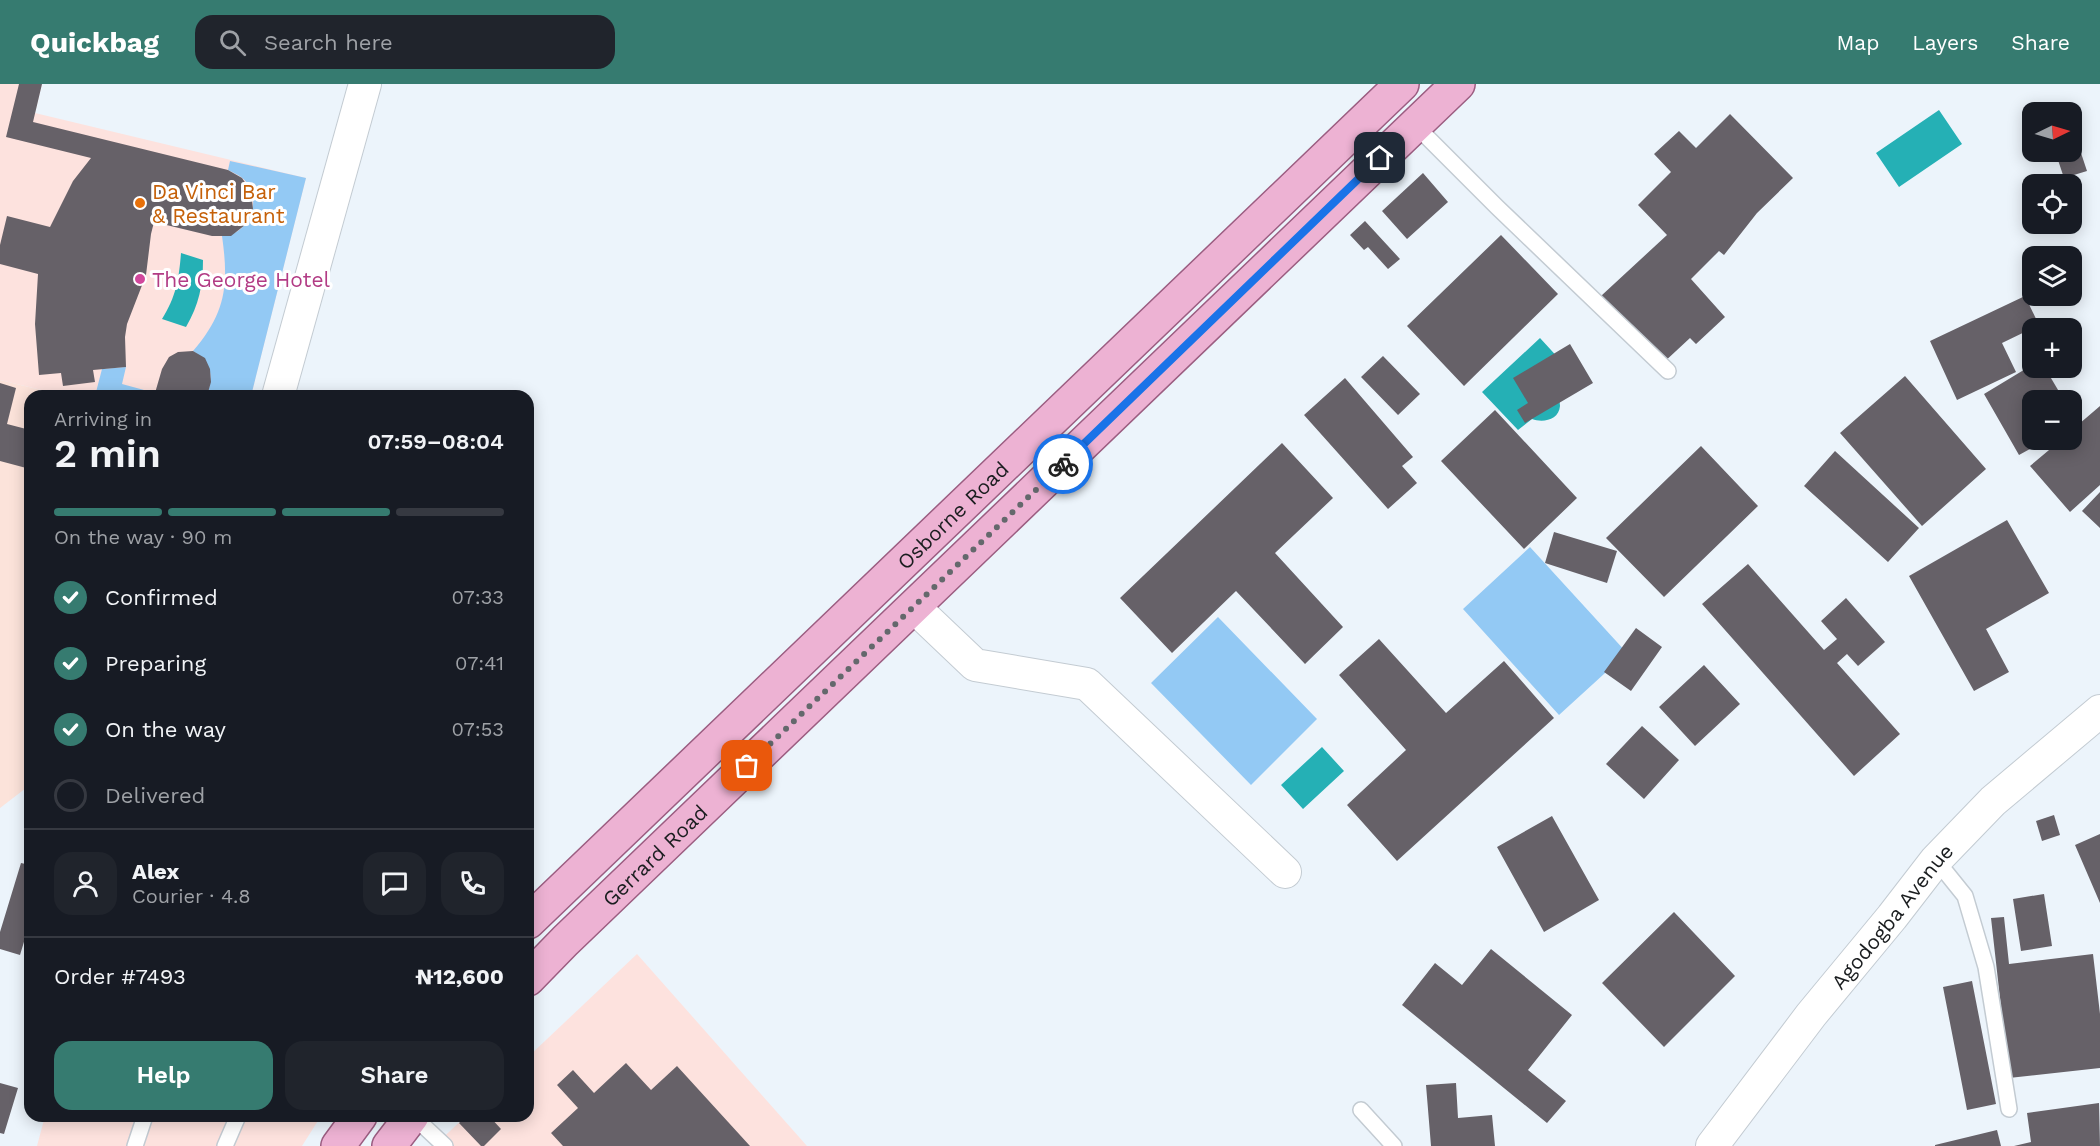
<!DOCTYPE html>
<meta charset="utf-8">
<style>
:root{--surface:#171b24;--page:#20242c;--text:#f1f3f6;--muted:#9ea1a6;--line:#363941;--accent:#367b70}
body{margin:0;font-family:"Work Sans",sans-serif;background:var(--page);color:var(--text);height:100vh;display:flex;flex-direction:column;font-size:22px;white-space:nowrap}
*{box-sizing:border-box;margin:0}
p{font-size:20px;color:var(--muted)}
.icon{flex:none;width:33px;height:33px;fill:none;stroke:currentColor;stroke-width:2;stroke-linecap:round;stroke-linejoin:round}
.map{position:relative;flex:1;overflow:hidden}
.details{position:absolute;left:24px;top:306px;width:510px;height:732px;display:flex;flex-direction:column;background:var(--surface);border-radius:18px;box-shadow:0 3px 15px #0003}
.details>*{flex:none}
.needle{width:39px;rotate:85deg}
.controls{position:absolute;left:2022px;top:18px;display:grid;gap:12px}
.controls a{display:grid;place-items:center;width:60px;height:60px;border-radius:12px;background:var(--surface);box-shadow:0 3px 15px #0003;font-size:30px}
.pin{position:absolute;display:grid;place-items:center;width:51px;height:51px;color:#fff;margin:-26px;border-radius:12px;box-shadow:0 3px 9px #0006}
.courier{position:absolute;display:grid;place-items:center;width:60px;height:60px;margin:-30px;border:4px solid #1a73e8;border-radius:50%;background:#fff;color:#222;box-shadow:0 2px 8px #0007}
.overview em{font-style:normal;font-weight:600}
.overview div{display:flex;flex-direction:column-reverse}
.overview{display:flex;align-items:center;justify-content:space-between;height:102px;padding:0 30px}
h1{font-size:39px;font-weight:600;line-height:45px}
.bar{display:grid;grid-template-columns:repeat(4,1fr);gap:9px 6px;align-content:center;height:72px;padding:0 30px}
.bar i{height:8px;border-radius:4px;background:var(--line)}
.bar .on{background:var(--accent)}
.bar p{grid-column:span 4}
.line{display:flex;align-items:center;gap:15px;padding:0 30px;border-top:2px solid var(--line)}
.line div{flex:1}
.round{display:grid;place-items:center;flex:none;width:63px;height:63px;border-radius:18px;background:var(--page)}
ol{padding:0 30px;list-style:none}
li{display:flex;align-items:center;gap:18px;height:66px}
li p{margin-inline-start:auto}
li .icon{padding:6px;border-radius:50%;background:var(--accent);color:#fff;stroke-width:4}
li:last-child{color:var(--muted)}
li i{width:33px;height:33px;border:3px solid var(--line);border-radius:50%}
.cta{display:flex;gap:12px;margin-top:auto;padding:12px 30px}
.cta a{flex:1;height:69px;border-radius:18px;background:var(--accent);color:#fff;font-size:24px;font-weight:600;line-height:69px;text-align:center}
.cta a+a{background:var(--page);color:var(--text)}
header{display:flex;align-items:center;gap:36px;box-sizing:border-box;height:84px;padding:0 30px;background:var(--accent);color:#fff}
header strong{font-size:28px}
nav{display:flex;gap:33px;margin-inline-start:auto;font-size:21px}
.search{width:420px;height:54px;background:var(--page);display:flex;align-items:center;gap:15px;box-sizing:border-box;padding:0 21px;border-radius:18px;color:var(--muted);font-size:22px}
.map>svg:first-child{display:block}
</style>
<header>
<strong>Quickbag</strong>
<div class="search"><svg class="icon" aria-label="search" viewBox="0 0 24 24"><circle cx="10" cy="10" r="6"/><path d="M15 15l6 6"/></svg>Search here</div>
<nav><a>Map</a><a>Layers</a><a>Share</a></nav>
</header>
<div class="map">
<svg width="2100" height="1062" viewBox="0 0 2100 1062">
<rect width="100%" height="100%" fill="#ecf4fb"/>
<path fill="#fde2de" d="M0 0H42L35 29 306 94 251 312H66L0 296Z
M637 870 807 1062H434L466 1032H528V973Z
M45 1032H321L302 1062H37Z"/>
<path fill="#fce3da" d="M0 296 66 312H30V701L0 724Z"/>
<path fill="#93c9f4" d="M230 77 306 94 251 312H207C213 291 213 280 193 267 226 229 229 201 222 152 251 151 265 111 241 93 237 90 232 88 228 86Z
M126 283 122 300 166 312H95L102 285Z
M1530 463 1627 569 1559 631 1463 525Z
M1218 533 1317 635 1251 701 1151 599Z"/>
<path fill="#25b0b5" d="M1939 26 1962 60 1899 103 1876 69Z
M181 169 203 176C203 201 199 221 186 243L162 235C176 213 179 195 181 169Z
M1540 254 1573 290 1556 307C1558 311 1560 317 1560 322 1559 336 1543 339 1532 335L1518 346 1482 308Z
M1322 663 1344 687 1303 725 1281 701Z"/>
<path fill="#666168" d="M19 0H42L33 38 228 86 242 94 251 107 253 125 245 141 231 152H212L154 138 151 150 146 191 127 240 125 253 126 283 93 286 95 298 63 302 61 289 39 291 35 240 38 190 0 180V161L7 132 50 143 73 97 91 74 6 53Z
M1730 30 1793 94 1757 129 1724 171 1719 167 1691 195 1725 233 1696 260 1690 254 1662 280 1601 212 1667 151 1638 121 1671 88 1654 70 1679 47 1696 64Z
M2079 63 2087 87 2064 94 2056 70 2072 68V65Z
M1423 89 1448 118 1407 155 1382 127Z
M1365 137 1400 175 1388 185 1368 163 1364 166 1350 151Z
M1501 151 1558 210 1464 302 1407 242Z
M2025 212 2039 241 2002 259 2016 288 1957 316 1930 257Z
M1570 260 1593 299 1525 339 1517 326 1528 319 1513 294Z
M193 267 205 274 210 285 211 298 207 312H166L155 309 162 285 169 273 178 268Z
M1383 272 1420 310 1398 331 1361 293Z
M2032 281V284H2045L2064 316H2032V356H2046L2019 371 1984 310Z
M1905 292 1986 385 1922 442 1840 349Z
M1345 294 1413 373 1402 382 1417 399 1388 425 1304 331Z
M0 299 16 304 7 340 30 346V385L0 377Z
M2100 322V401L2070 428 2030 382 2061 356H2072V346Z
M1495 326 1577 414 1524 465 1441 377Z
M1282 359 1333 414 1275 469 1343 543 1305 580 1236 507 1172 569 1120 514Z
M1701 362 1758 422 1664 513 1606 454Z
M1835 367 1919 444 1888 478 1804 402Z
M2100 408V444L2082 427Z
M2007 436 2049 509 1986 545 2009 588 1974 607 1909 492Z
M1554 448 1617 467 1607 499 1545 479Z
M1748 480 1824 566 1837 555 1821 537 1846 514 1885 558 1858 582 1847 570 1837 579 1900 650 1854 692 1702 520Z
M1636 544 1662 563 1631 607 1604 588Z
M1379 555 1446 629 1504 577 1554 634 1397 777 1347 721 1406 666 1339 591Z
M1704 581 1740 620 1695 662 1659 623Z
M1642 642 1679 676 1644 715 1606 680Z
M2054 731 2060 751 2042 757 2036 737Z
M1552 732 1599 816 1544 848 1497 763Z
M2100 750V819L2075 761Z
M21 779 30 781V838L20 871 0 865V848Z
M2044 810 2052 862 2021 867 2013 815Z
M1674 828 1735 892 1664 963 1602 899Z
M2004 833 2009 880 2093 870 2100 930V984L2009 994 1991 834Z
M1491 865 1572 931 1528 986 1566 1017 1547 1039 1402 921 1435 879 1462 901Z
M1972 897 1996 1020 1967 1026 1943 903Z
M626 979 651 1006 677 982 750 1062H563L551 1049 578 1024 557 1001 573 986 594 1009Z
M0 999 18 1004 4 1050 0 1049Z
M1456 999 1458 1034 1492 1031 1495 1062H1431L1426 1001Z
M2099 1019 2100 1062H2014L2031 1058 2027 1029Z
M466 1032H489L501 1045 484 1062H481L459 1039Z
M1997 1046 2001 1062H1935V1061Z"/>
<g fill="none" stroke-linecap="round" stroke-linejoin="round">
<defs>
<path id="lane" d="M1415 41 1497 123 1668 287
M1936 776 1965 812 1986 883 2009 1025
M1361 1026 1394 1062
M413 1032 445 1062
M135 1062 145 1032
M225 1062 238 1032"/>
<g id="street">
<path d="M278 312 365 0"/>
<path d="M914 523 975 581 1087 600 1285 788"/>
<path id="s1" d="M1712 1062 1811 931 1892 833 1936 776 1993 717 2100 627"/>
</g>
<g id="primary">
<path id="s2" d="M528 838 1402 0"/>
<path id="s3" d="M528 895 565 857 1458 0"/>
<path d="M338 1062 360 1032"/>
<path d="M389 1062 412 1032"/>
</g>
</defs>
<use href="#lane" stroke="#c3cbd2" stroke-width="18"/>
<use href="#street" stroke="#c3cbd2" stroke-width="34"/>
<use href="#primary" stroke="#9b5d81" stroke-width="36"/>
<use href="#lane" stroke="#fff" stroke-width="15"/>
<use href="#street" stroke="#fff" stroke-width="32"/>
<use href="#primary" stroke="#edb2d3" stroke-width="33"/>
</g>
<g fill="none" stroke-linecap="round" stroke-linejoin="round">
<path stroke="#64686c" stroke-width="6" stroke-dasharray="0 10.8" d="M747 682 1063 380"/>
<path stroke="#1a73e8" stroke-width="8" d="M1063 380 1380 74"/>
</g>
<circle fill="#e8710a" stroke="#fff" stroke-width="2" cx="140" cy="119" r="6"/>
<circle fill="#d1479c" stroke="#fff" stroke-width="2" cx="140" cy="195" r="6"/>
<g text-anchor="middle" dominant-baseline="central" stroke-width="6" stroke-linejoin="round" paint-order="stroke">
<g font-size="21" fill="#c56008" stroke="#fff" text-anchor="start">
<text x="152" y="107">Da Vinci Bar<tspan x="152" dy="24">&amp; Restaurant</tspan></text>
</g>
<g font-size="21" fill="#b23c85" stroke="#fff" text-anchor="start">
<text x="152" y="195">The George Hotel</text>
</g>
<g font-size="21" fill="#1a1d1f" stroke="#fff">
<text stroke="none"><textPath href="#s2" startOffset="588">Osborne Road</textPath></text>
<text stroke="none"><textPath href="#s3" startOffset="177">Gerrard Road</textPath></text>
<text stroke="none"><textPath href="#s1" startOffset="292">Agodogba Avenue</textPath></text>
</g>
</g>
</svg>
<div class="controls">
<a><svg class="needle" viewBox="-14 -14 28 28"><path d="M0-13l5 13h-10z" fill="#e53935"/><path d="M0 13l5-13h-10z" fill="#9ea1a6"/></svg></a>
<a><svg class="icon" aria-label="locate" viewBox="0 0 24 24"><circle cx="12" cy="12" r="6"/><path d="M12 2v4M12 18v4M2 12h4M18 12h4"/></svg></a>
<a><svg class="icon" aria-label="layers" viewBox="0 0 24 24"><path d="M12 4l9 5-9 5-9-5zM3 14l9 5 9-5"/></svg></a>
<a>+</a>
<a>−</a>
</div>
<div class="pin" style="left:747px;top:682px;background:#ea580c"><svg class="icon" aria-label="bag" viewBox="0 0 24 24"><path d="M5 8h14l-1 12H6zM9 8a3 3 0 0 1 6 0"/></svg></div>
<div class="pin" style="left:1380px;top:74px;background:#1f2937"><svg class="icon" aria-label="home" viewBox="0 0 24 24"><path d="M3 11l9-7 9 7M6 9v11h12V9"/></svg></div>
<div class="courier" style="left:1063px;top:380px"><svg class="icon" aria-label="bike" viewBox="0 0 24 24"><circle cx="6" cy="16" r="4"/><circle cx="18" cy="16" r="4"/><path d="M6 16l4-8h5l3 8M10 8l3 8H6M13 5h3"/></svg></div>
<section class="details">
<div class="overview"><div><h1>2 min</h1><p>Arriving in</p></div><em>07:59–08:04</em></div>
<div class="bar"><i class="on"></i><i class="on"></i><i class="on"></i><i></i><p>On the way · 90 m</p></div>
<ol>
<li><svg class="icon" aria-label="check" viewBox="0 0 24 24"><path d="M5 12l5 5 9-10"/></svg>Confirmed<p>07:33</p></li>
<li><svg class="icon" aria-label="check" viewBox="0 0 24 24"><path d="M5 12l5 5 9-10"/></svg>Preparing<p>07:41</p></li>
<li><svg class="icon" aria-label="check" viewBox="0 0 24 24"><path d="M5 12l5 5 9-10"/></svg>On the way<p>07:53</p></li>
<li><i></i>Delivered</li>
</ol>
<div class="line" style="height:108px"><a class="round"><svg class="icon" aria-label="person" viewBox="0 0 24 24"><circle cx="12" cy="8" r="4"/><path d="M4 21q1-7 8-7t8 7"/></svg></a><div><b>Alex</b><p>Courier · 4.8</p></div><a class="round"><svg class="icon" aria-label="chat" viewBox="0 0 24 24"><path d="M4 5h16v11H9l-5 4z"/></svg></a><a class="round"><svg class="icon" aria-label="phone" viewBox="0 0 24 24"><path d="M5 4h4l2 5-3 2q2 4 5 5l2-3 5 2v4C11 20 4 13 5 4z"/></svg></a></div>
<div class="line" style="height:78px"><div>Order #7493</div><b>₦12,600</b></div>
<div class="cta"><a>Help</a><a>Share</a></div>
</section>
</div>
